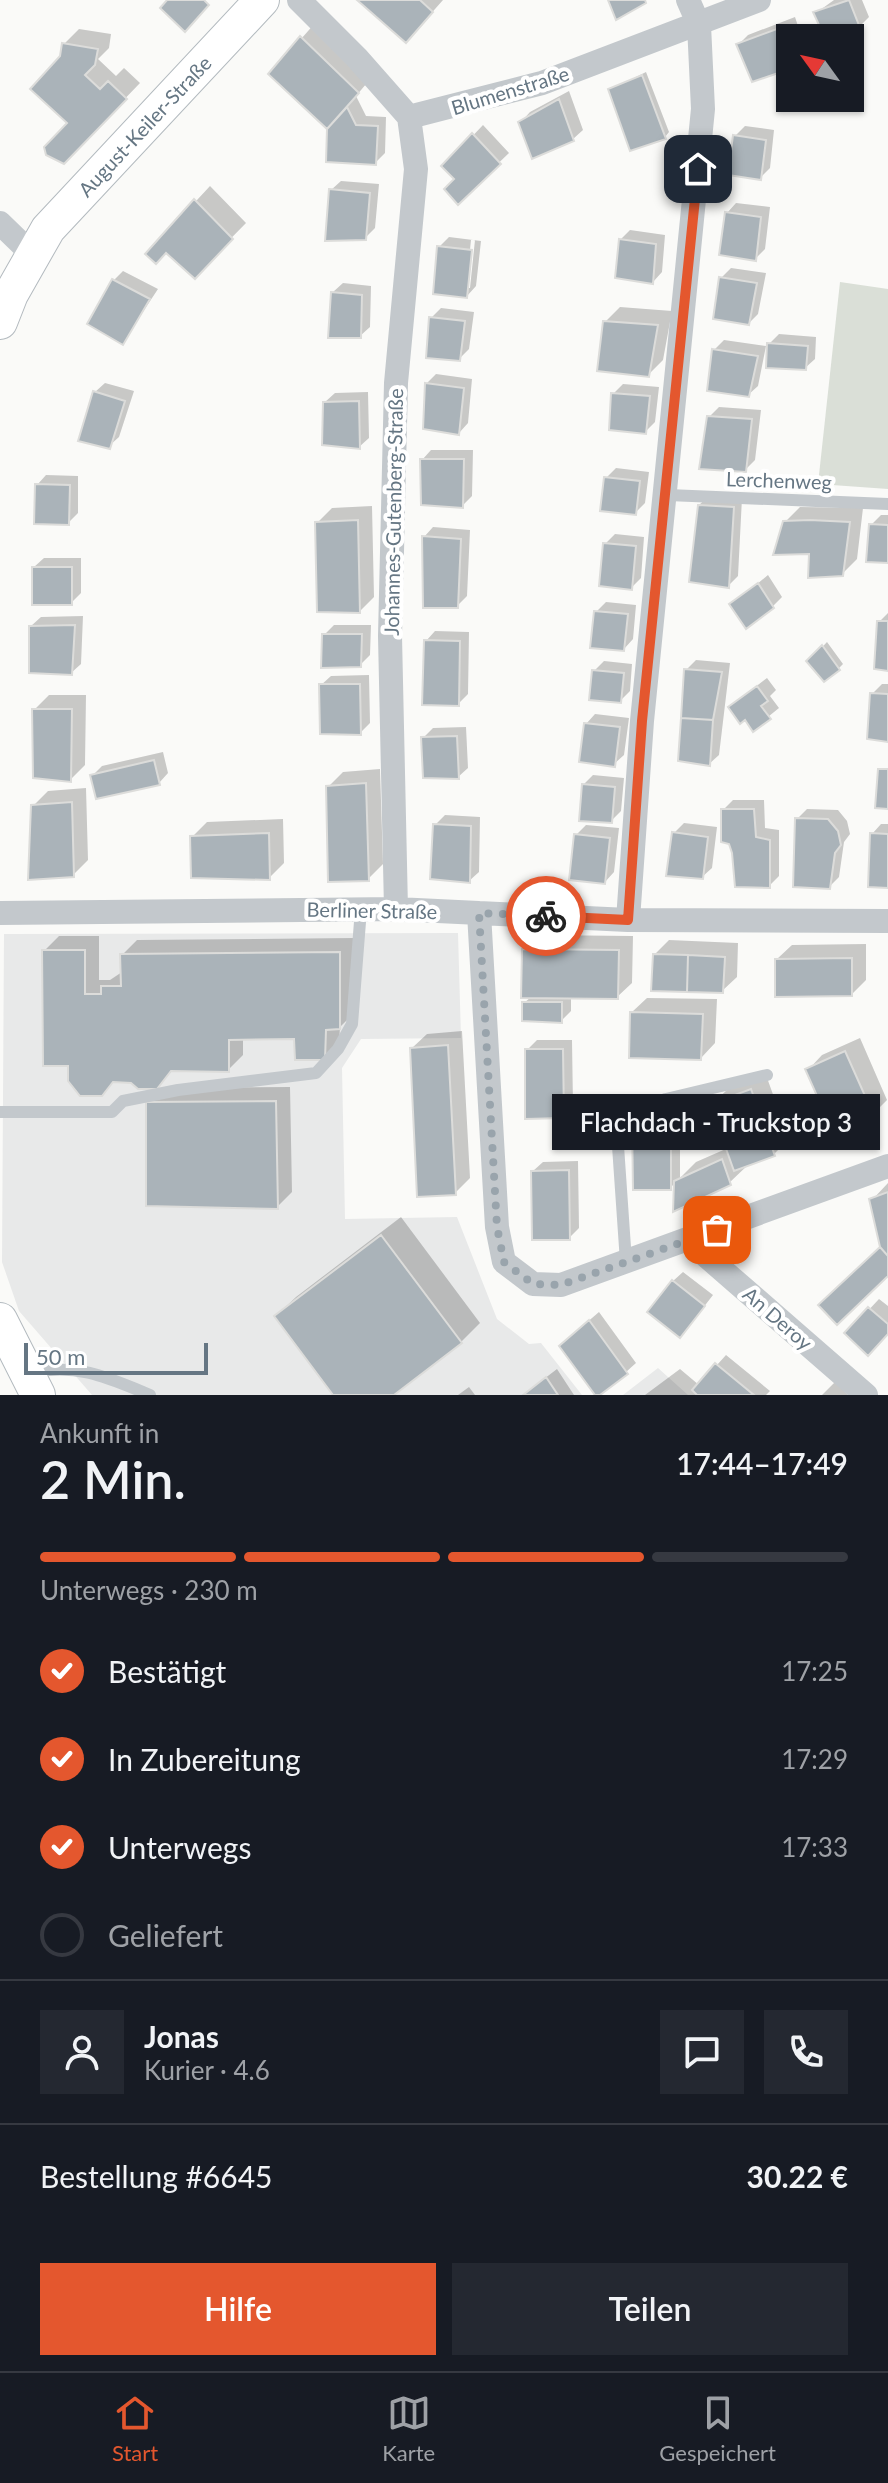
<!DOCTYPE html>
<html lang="de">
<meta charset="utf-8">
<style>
:root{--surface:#171b24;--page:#242831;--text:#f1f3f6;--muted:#9ea1a6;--line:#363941;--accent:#e4572e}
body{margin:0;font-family:Lato,sans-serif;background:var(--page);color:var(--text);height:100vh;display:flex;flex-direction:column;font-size:30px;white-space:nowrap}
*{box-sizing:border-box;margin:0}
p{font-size:26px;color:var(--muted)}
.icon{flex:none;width:44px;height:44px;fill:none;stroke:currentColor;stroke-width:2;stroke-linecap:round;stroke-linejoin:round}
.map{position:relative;height:1395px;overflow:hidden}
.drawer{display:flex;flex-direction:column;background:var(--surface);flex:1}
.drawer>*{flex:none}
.needle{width:52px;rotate:303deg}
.controls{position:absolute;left:776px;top:24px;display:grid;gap:16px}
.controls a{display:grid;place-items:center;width:88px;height:88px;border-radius:0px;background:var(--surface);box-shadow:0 2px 6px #0004;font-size:40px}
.scale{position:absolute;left:24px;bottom:20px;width:184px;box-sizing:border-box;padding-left:8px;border:4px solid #657683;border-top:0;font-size:22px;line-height:28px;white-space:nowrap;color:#657683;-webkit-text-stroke:6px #fff;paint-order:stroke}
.pin{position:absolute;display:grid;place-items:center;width:68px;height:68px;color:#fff;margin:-34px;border-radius:16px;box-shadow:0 4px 12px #0006}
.courier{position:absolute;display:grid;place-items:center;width:80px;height:80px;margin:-40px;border:6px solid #e4572e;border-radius:50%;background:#fff;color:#222;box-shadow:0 2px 10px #0007}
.bubble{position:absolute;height:56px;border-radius:0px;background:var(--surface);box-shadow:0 2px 6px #0004;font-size:26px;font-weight:600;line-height:56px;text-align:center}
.head em{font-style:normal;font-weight:600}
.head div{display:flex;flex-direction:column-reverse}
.head{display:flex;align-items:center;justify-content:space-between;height:136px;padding:0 40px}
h1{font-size:52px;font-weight:600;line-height:60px}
.bar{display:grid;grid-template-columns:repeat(4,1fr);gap:12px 8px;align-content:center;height:96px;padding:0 40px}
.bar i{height:10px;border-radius:6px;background:var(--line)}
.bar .on{background:var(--accent)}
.bar p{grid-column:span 4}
.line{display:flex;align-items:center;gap:20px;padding:0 40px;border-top:2px solid var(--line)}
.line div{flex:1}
.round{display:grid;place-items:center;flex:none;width:84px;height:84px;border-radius:0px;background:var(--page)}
ol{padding:0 40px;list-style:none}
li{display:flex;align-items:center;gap:24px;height:88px}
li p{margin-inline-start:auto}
li .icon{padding:8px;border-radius:50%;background:var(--accent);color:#fff;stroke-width:4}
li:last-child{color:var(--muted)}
li i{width:44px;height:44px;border:4px solid var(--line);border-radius:50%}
.action{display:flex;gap:16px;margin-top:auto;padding:16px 40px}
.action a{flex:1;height:92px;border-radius:0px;background:var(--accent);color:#fff;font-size:32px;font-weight:600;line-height:92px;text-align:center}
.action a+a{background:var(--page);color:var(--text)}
.menu{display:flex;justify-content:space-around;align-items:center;height:112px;border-top:2px solid var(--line);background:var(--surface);font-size:22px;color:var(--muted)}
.menu a{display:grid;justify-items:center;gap:4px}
.menu .on{color:var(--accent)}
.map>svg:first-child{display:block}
</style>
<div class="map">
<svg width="888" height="1395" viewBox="0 0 888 1395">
<rect width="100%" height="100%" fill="#fafaf8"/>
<path fill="#e8e9e9" d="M458 933 461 1038 361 1039 342 1068 345 1219 457 1217 497 1319 529 1344 541 1343 582 1395H92L19 1311 2 1262 4 934Z
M658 1368 688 1395H623Z"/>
<path fill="#dadfd7" d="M840 282 888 289V489L818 484Z"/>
<path fill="#0003" fill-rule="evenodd" d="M360 0H443L420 26Z
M834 0H862L869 17 859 27 827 38 816 13Z
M795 17 802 38H790V66L738 45 748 35Z
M316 22 372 77 356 96 366 116 386 117 385 153 375 163 330 129 271 73Z
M79 29 111 34 109 48 98 59 116 76 124 68 140 83 64 162 69 123 62 57 64 44Z
M646 72 669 132 665 137 610 90Z
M569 91 583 130 573 139 521 122 530 112Z
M483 125 509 153 458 202 457 179 444 166Z
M745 126 774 130 770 168 760 178 735 136Z
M341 181 379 184 375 228 365 238 331 190Z
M210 186 246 223 194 276 166 251 147 254Z
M736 203 770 207 765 249 755 259 727 213Z
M630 230 665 235 662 272 653 282 620 240Z
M449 237 481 241 476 286 467 296 439 247ZM471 240H475L470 288H466Z
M731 268 766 273 758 314 749 323 721 278Z
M123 271 158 289 123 342 114 280Z
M343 283 371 286 370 327 360 336 333 292Z
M620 307 672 311 663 360 648 375 605 322Z
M441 308 474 312 469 349 459 359 431 318Z
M779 334 816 337 815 359 805 368 769 344Z
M724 340 766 346 758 386 748 395 714 350Z
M436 374 472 379 468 423 459 433 427 383Z
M105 383 134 391 119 437 109 446 95 392Z
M623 384 659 387 655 422 645 432 613 394Z
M368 392 369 438 359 447 325 402 335 393Z
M719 407 761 410 755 460 745 470 709 417Z
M431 450H473L472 496 462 506 422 460Z
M616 468 649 472 645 503 635 513 606 478Z
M46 475 78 476V513L68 523 37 485Z
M709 496 742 498 738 576 728 586 699 505Z
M372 506 374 597 360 611 317 523 332 508Z
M800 507 863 508 857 559 842 574 811 552 785 522Z
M881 515H888V561L871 525Z
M433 527 470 530 467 596 457 606 424 537Z
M615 534 644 537 641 578 631 588 605 544Z
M44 558H81V593L71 603 34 567Z
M768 575 782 597 773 606 732 605Z
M606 602 636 605 633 639 624 649 596 612Z
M888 613V669L879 622Z
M83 616 81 664 71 673 31 626 41 617Z
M334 625H371L370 655 360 665 324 635Z
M435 631 469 632 468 694 458 704 426 641Z
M827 642 843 664 838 669 809 661Z
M696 660 730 663 719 755 709 764 686 670Z
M604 661 632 664 630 691 620 701 594 671Z
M369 675 370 723 360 733 321 685 331 676Z
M767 678 776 690 770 696 779 708 753 729 741 698Z
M882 684H888V740L872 694Z
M49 695H86L85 765 70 780 34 710Z
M595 714 629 718 624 755 614 764 586 724Z
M466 727 468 768 458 777 423 738 433 728Z
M163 752 168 773 159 783 92 776 102 766Z
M380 769 383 864 368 879 328 787 343 772Z
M593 775 624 778 621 811 611 821 583 785Z
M86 788 88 860 73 875 33 806 48 791Z
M733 800H764L765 828 779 830V876L769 886 734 852 723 810Z
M807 809 838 810 847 821 850 834 844 842 839 877 829 887 797 819Z
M445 815 480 817 479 872 469 881 435 825Z
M283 819 284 863 269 878 192 837 207 822Z
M684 823 717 827 712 868 702 877 674 833Z
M881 824H888V886L872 834Z
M586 825 619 828 614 872 605 882 576 835Z
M539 935 633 936 632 983 617 997H571V1011L561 1021 524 1003 531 997 524 950Z
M59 936H99V980H110L122 972V955L137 940 354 938V1013L340 1027 339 1043 324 1058 296 1037 243 1038V1055L228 1070 174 1069 157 1087 115 1080 102 1094 70 1064 44 951Z
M669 940 738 943 737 977 722 991 655 954Z
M866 944V980L852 994 777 959 792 945Z
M647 998 717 999 715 1043 701 1058 632 1012Z
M462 1031 470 1178 455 1193 412 1048 427 1034Z
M860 1038 887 1100 872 1115 808 1070 822 1055Z
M537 1040H572L573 1107 563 1116 527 1050Z
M766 1075 789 1139 774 1154 749 1164 729 1183 676 1182 670 1188 634 1122 644 1112H680V1178L696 1162 728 1148 712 1104 727 1090Z
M290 1087 292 1192 277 1207 148 1103 162 1088Z
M578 1161 579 1228 569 1238 533 1171 543 1162Z
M888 1183V1271L872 1200Z
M401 1217 480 1323 461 1342 391 1395H336L276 1316 296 1297Z
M683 1272 713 1295 689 1326 673 1281Z
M879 1299 888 1306V1332L847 1333Z
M599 1312 636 1363 626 1372 571 1336Z
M726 1355 770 1391 766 1395H645L680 1369 699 1385Z
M557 1369 574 1395H523Z
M835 1382 848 1395H822Z
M469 1387 475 1395H458Z"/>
<path fill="#aab3b9" stroke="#dcdcda" stroke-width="2" d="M167 0H204L209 5 185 32 160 8Z
M357 0H420L433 12 406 43Z
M608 0H645L646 3 616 20Z
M849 0 860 28 837 38H825L813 12Z
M785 26 790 40V69L752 82 736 44Z
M300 36 359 93 327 129 268 74Z
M62 43 98 49 95 65 85 75 100 89 108 81 127 99 64 164 46 155 44 147 67 123 30 89 60 56Z
M642 75 666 139 630 151 608 89Z
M559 99 574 141 532 159 518 122Z
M347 107 356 125 378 126 376 165 326 162 327 129Z
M472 133 501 164 458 205 444 189 454 179 441 166Z
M733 135 766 140 761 180 728 175Z
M329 189 370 193 366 240 325 241Z
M194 199 233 239 195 279 166 253 156 264 145 254Z
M725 212 761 217 756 261 719 255Z
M619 239 656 244 653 284 615 278Z
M437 246 472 250 467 298 433 294Z
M719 277 757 283 749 325 713 319Z
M112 279 150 299 123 345 87 324Z
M331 292 362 295 361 338H328Z
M429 317 465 321 460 361 426 358Z
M603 321 658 325 649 377 597 371Z
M767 343 808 346 806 370 766 368Z
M712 349 758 356 749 397 707 391Z
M425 383 464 388 459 435 423 429Z
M93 391 125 401 110 449 78 441Z
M611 393 650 396 646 434 609 430Z
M359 401 360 449 322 445 323 402Z
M707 416 752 419 746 472 699 469Z
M420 459H464L463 508 421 505Z
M604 477 640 481 636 515 600 511Z
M35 484 70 485 69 525 34 524Z
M698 505 734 507 729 588 689 582Z
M358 520 360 613 317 612 315 522Z
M810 520 850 522 843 576 808 578 809 554 773 555 783 521Z
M869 524 888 525V563L866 562Z
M422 536 461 539 458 608H423Z
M603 543 636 546 632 590 599 586Z
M32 567H72V605H32Z
M758 583 774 608 746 629 729 604Z
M594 611 628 614 624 651 590 648Z
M877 621H888V671L874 669Z
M75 625 72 675 29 673V626Z
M322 634H362L361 667 321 668Z
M424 640 460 641 459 706 422 705Z
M822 645 840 670 824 682 806 661Z
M684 669 722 672 713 720 681 718Z
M592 670 624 673 621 703 589 700Z
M319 684H360L361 735 320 734Z
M757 686 768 701 761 706 771 719 753 732 745 720 740 724 728 707Z
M870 693 888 694V742L867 739Z
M32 709H72L71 782 33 778Z
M681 718 713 720 710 766 678 761Z
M584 723 620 727 615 767 579 762Z
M457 736 459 779 423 778 421 737Z
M154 760 160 785 96 799 90 775Z
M878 769H888V809L875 808Z
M366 783 369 881 328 882 326 786Z
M582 784 615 787 612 823 579 821Z
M72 802 74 877 28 880 31 805Z
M721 809H754L756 837 770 840V888L735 887 732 853 729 844 721 842Z
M795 818 828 819 838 831 841 845 835 853 830 889 793 887Z
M433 824 471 826 470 883 430 879Z
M672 832 708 837 703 879 666 876Z
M269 833 270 880 191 878 190 836Z
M870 833 888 834V888L868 887Z
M574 834 610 838 605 884 569 880Z
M522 949 619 950 618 999 521 998Z
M42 950H85V994H101V986H121L120 954 340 952V1029L326 1030 325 1060H295L294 1039 229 1040V1072L171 1071 157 1089H138L131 1083 113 1082 102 1096H80L68 1081V1066H43Z
M653 954 688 955 687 992 651 991Z
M688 955 725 957 723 993 687 992Z
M852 958V996L775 997V959Z
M522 1002H562V1023L522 1021Z
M630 1012 703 1014 701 1060 629 1058Z
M448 1045 456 1195 417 1197 410 1048Z
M525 1049H563L564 1118 525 1119Z
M845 1051 874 1116 834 1134 805 1069Z
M751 1089 775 1156 734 1171 710 1104Z
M276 1101 278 1209 146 1206V1102Z
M632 1121H671V1190H633Z
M722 1159 731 1185 673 1212 674 1181Z
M569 1170 570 1240H532L531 1171Z
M888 1192V1256L880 1247 869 1199Z
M381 1235 462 1343 394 1395H333L274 1316Z
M880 1247 888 1256V1276L837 1325 818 1305Z
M672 1280 705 1306 680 1338 647 1312Z
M868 1307 888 1324V1334L868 1356 844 1333Z
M589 1320 628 1374 600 1395H595L559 1346Z
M715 1363 754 1395H697L692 1390Z
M546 1377 558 1395H523Z"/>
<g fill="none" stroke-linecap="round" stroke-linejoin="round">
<defs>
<g id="secondary">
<path id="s1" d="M0 322 11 294 48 229 262 0"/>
<path d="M0 1320 38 1395"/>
</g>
</defs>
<use href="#secondary" stroke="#b3babf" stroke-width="36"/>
<path stroke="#c3c8cc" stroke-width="12" d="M668 495 888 504
M0 1112H112L123 1101 178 1090 316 1073 338 1049 352 1024 361 909
M626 1262 616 1117 666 1099 767 1075
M31 1373C75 1362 109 1378 150 1395"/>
<path stroke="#c3c8cc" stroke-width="24" d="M299 0 357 58 409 117 542 83 759 0
M0 223 33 255
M396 909 390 636 396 383 416 169 409 117
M0 913 396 909 628 920 888 921
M479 913 497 1227 504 1262 533 1284 561 1285 888 1166
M628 920 642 721 703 109 699 25 688 0
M689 1241 866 1395"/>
<use href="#secondary" stroke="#fff" stroke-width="34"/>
</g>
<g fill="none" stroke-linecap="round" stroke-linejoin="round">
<path stroke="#99a4ac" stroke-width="8" stroke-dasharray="0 14.4" d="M546 916 479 913 497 1227 504 1262 533 1284 561 1285 717 1230"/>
<path stroke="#e4572e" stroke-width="10" d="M546 916 628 920 642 721 698 169"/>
</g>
<g text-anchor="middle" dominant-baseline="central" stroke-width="8" stroke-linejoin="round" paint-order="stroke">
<g font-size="20" fill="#657683" stroke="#fff">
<text transform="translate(510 90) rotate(-17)">Blumenstraße</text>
<text stroke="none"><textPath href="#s1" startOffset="246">August-Keiler-Straße</textPath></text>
<text transform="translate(779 480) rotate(2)">Lerchenweg</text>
<text transform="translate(393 512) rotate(-89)">Johannes-Gutenberg-Straße</text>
<text transform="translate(372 910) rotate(1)">Berliner Straße</text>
<text transform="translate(778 1318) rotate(41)">An Deroy</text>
</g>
</g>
</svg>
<div class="controls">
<a><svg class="needle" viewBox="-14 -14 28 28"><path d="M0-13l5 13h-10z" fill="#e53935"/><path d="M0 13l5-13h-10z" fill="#9ea1a6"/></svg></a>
</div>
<div class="scale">50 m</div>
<div class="pin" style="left:717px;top:1230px;background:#ea580c"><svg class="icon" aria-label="bag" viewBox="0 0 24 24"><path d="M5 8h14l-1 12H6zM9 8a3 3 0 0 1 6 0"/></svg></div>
<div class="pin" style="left:698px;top:169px;background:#1f2937"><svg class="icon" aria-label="home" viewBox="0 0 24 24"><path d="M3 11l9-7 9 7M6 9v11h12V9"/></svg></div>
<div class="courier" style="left:546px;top:916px"><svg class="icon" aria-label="bike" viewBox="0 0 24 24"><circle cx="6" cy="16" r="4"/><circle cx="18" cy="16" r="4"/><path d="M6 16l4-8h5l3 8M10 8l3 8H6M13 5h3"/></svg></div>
<div class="bubble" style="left:552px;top:1094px;width:328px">Flachdach - Truckstop 3</div>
</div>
<section class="drawer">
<div class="head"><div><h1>2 Min.</h1><p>Ankunft in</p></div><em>17:44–17:49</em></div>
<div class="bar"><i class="on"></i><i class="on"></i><i class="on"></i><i></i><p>Unterwegs · 230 m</p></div>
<ol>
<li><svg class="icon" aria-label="check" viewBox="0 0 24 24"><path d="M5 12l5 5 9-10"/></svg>Bestätigt<p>17:25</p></li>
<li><svg class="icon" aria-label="check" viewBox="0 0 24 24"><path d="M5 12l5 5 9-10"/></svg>In Zubereitung<p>17:29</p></li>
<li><svg class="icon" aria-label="check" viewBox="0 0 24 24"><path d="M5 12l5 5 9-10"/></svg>Unterwegs<p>17:33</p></li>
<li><i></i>Geliefert</li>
</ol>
<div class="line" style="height:144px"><a class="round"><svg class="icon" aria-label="person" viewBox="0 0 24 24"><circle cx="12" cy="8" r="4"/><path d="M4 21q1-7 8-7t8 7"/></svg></a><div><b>Jonas</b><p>Kurier · 4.6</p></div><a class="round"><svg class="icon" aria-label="chat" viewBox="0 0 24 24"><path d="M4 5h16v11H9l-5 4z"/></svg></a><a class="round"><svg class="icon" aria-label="phone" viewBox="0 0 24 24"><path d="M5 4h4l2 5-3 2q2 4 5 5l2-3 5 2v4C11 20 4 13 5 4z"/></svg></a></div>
<div class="line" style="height:104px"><div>Bestellung #6645</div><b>30.22 €</b></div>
<div class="action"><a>Hilfe</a><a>Teilen</a></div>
</section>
<nav class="menu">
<a class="on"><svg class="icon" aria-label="home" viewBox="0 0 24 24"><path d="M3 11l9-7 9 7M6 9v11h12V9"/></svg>Start</a>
<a><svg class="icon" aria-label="map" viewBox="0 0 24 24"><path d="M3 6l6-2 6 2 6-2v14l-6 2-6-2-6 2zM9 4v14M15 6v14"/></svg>Karte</a>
<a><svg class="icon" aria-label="saved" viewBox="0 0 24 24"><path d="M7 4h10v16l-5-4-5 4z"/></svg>Gespeichert</a>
</nav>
